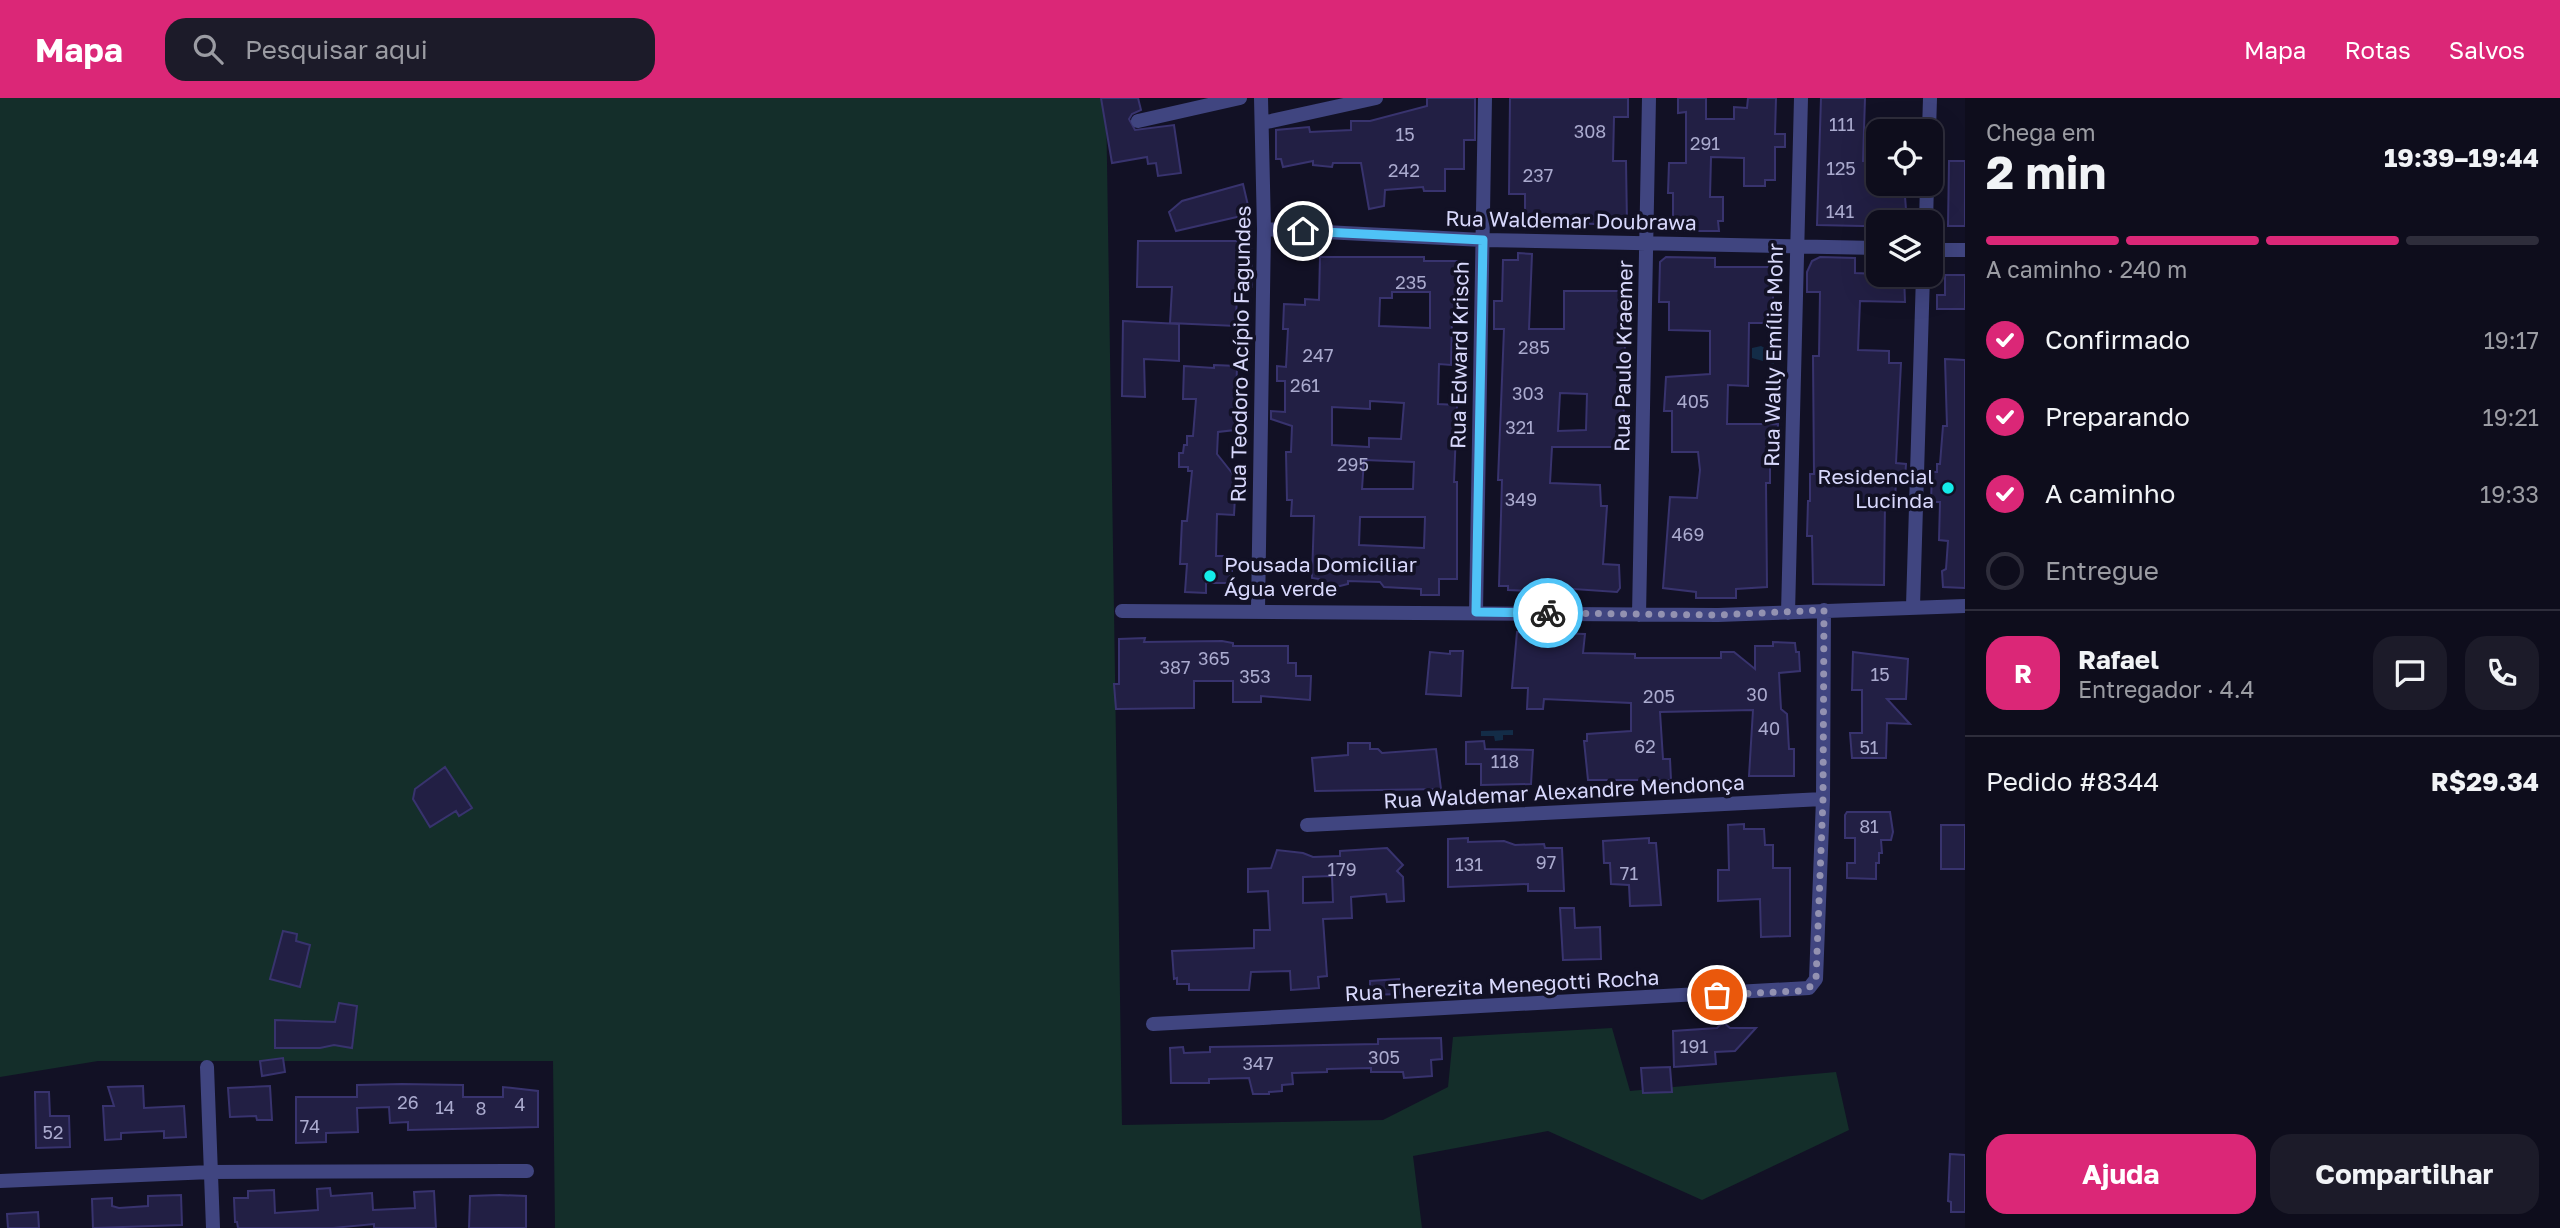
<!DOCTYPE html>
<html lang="pt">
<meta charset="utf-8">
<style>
:root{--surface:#0e0d1c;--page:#1c1b29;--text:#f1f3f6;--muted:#9b9ca3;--line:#2e2d3b;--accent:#db2777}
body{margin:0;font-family:"Golos Text",sans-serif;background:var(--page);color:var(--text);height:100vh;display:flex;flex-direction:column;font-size:26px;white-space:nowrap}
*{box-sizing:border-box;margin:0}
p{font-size:23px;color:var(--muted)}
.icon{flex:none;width:38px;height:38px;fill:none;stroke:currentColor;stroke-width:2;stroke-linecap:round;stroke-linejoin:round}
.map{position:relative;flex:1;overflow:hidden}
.details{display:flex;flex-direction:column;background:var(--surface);width:595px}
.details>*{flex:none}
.fabs{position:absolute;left:1866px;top:21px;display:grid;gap:14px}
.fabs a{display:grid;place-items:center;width:77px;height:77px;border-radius:14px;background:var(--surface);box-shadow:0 7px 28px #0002,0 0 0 2px var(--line);font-size:35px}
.pin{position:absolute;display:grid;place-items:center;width:60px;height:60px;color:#fff;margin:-30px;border:4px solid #fff;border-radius:50%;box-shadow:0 2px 7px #0007}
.courier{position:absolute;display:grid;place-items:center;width:70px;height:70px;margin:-35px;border:5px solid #4fc3f7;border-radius:50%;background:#fff;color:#222;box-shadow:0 2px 9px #0007}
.summary em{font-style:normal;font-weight:700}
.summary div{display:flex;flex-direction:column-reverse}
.summary{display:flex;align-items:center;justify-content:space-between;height:119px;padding:0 21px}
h1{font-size:46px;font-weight:700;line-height:52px}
.bar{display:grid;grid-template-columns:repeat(4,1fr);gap:10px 7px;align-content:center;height:84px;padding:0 21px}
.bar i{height:9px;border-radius:5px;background:var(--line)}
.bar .current{background:var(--accent)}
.bar p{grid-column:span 4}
.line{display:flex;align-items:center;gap:18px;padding:0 21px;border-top:2px solid var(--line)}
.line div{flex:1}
.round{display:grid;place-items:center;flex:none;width:74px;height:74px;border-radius:21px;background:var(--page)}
ol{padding:0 21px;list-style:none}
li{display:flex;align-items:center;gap:21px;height:77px}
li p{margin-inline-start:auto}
li .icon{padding:7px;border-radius:50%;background:var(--accent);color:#fff;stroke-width:4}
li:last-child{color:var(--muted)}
li i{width:38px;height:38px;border:4px solid var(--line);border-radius:50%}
.action{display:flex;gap:14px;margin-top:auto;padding:14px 21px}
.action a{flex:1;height:80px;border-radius:21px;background:var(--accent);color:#fff;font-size:28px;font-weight:700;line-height:80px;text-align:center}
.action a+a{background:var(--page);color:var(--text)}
header{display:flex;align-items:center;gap:42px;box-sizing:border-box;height:98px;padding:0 35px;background:var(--accent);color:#fff}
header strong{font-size:33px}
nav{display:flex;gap:38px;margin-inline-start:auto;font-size:24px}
.search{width:490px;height:63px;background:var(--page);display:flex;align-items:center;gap:18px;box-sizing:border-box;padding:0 24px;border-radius:21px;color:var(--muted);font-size:26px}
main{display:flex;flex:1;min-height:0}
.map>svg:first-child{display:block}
</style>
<header>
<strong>Mapa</strong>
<div class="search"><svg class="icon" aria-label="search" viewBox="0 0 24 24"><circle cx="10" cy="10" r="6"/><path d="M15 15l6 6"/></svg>Pesquisar aqui</div>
<nav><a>Mapa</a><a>Rotas</a><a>Salvos</a></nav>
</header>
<main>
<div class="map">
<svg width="1965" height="1130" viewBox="0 0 1965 1130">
<rect width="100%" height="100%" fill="#121125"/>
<path fill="#142e2a" d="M0 0H1106L1122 1027 1383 1022 1448 989 1453 939 1612 930 1630 993 1836 974 1849 1032 1702 1102 1548 1033 1413 1058 1422 1130H555L553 963H98L0 979Z"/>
<path fill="#132c47" d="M1761 248 1774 255V266L1752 260V250Z
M1513 632V637H1503V642L1495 643 1494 638H1481V633Z"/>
<path fill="#221f44" stroke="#38336e" stroke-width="2" fill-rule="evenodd" d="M1101 0H1138L1141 12 1132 16 1129 21 1135 32 1174 27 1181 75 1158 78 1156 65 1148 66 1147 59 1112 65Z
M1427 0H1475V42H1464V71H1445V93H1424L1423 89 1385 92 1384 108 1369 111 1361 65H1333L1332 69 1313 67V63L1283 69 1281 61H1276V32L1309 29 1310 34 1351 32V23H1370L1427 8Z
M1510 0H1628V19H1614L1613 63H1626L1627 128 1525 122V96H1509Z
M1678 0H1706V21H1734V9L1747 10 1748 0H1776L1775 36H1785V49H1775V82H1765V88H1744V60L1711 59 1710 99H1723V123H1718L1719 133H1676L1677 125H1673V95H1668L1669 65H1686V14L1678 15Z
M1821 0H1865L1863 63H1873V70H1878V86H1904L1907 124H1878V128H1862L1817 127Z
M1949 63H1965V128H1948Z
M1243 86 1250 116 1176 133 1169 114 1182 103Z
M1138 143H1251L1252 189H1237L1236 228 1170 225 1172 189H1137Z
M1518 155 1532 156 1529 231H1564V193H1626L1623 349H1552L1550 385 1600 387 1601 408H1607L1603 466 1619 467 1620 490 1617 494 1530 488V493L1508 492V488H1499L1502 382H1498L1504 231H1494V203H1502L1503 162H1518ZM1560 295 1587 296 1586 332 1558 333Z
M1320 159H1424V163H1459L1457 222H1452L1451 267 1439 266 1438 306 1457 307 1454 384H1457V481H1439V497H1421V491L1384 489 1380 484 1348 483V486L1336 489 1318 488 1319 481 1312 480 1314 418H1291L1292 402H1287L1286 354H1291L1292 328 1271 321V313L1285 314V283H1277V268L1286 269 1288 231H1283L1284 206 1305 207V201L1319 202ZM1392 194H1430V230L1379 228 1380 200H1392ZM1370 303 1404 305 1401 341 1369 340V349L1332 347V309L1370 311ZM1364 362 1414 364 1413 391H1362ZM1360 419H1425L1424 450 1359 447Z
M1666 159 1715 160V169H1773V209H1769V225H1749L1748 288 1728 287 1727 326H1778L1777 364 1770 366V385H1766L1767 489 1736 491V500H1696V494L1663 490 1670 399 1697 400 1700 372 1698 354H1672V313H1664L1666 279 1710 276V233L1669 232V204H1659L1660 164Z
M1820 159 1855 160V175L1904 177 1905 204 1860 203 1858 252 1889 253V265H1901L1896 365 1906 366 1905 382H1896L1895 404H1885L1884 487 1813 486 1812 438H1807L1808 403H1810V376H1814L1813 258H1819L1820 194H1807V174L1812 163Z
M1945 177H1965V211H1937V197H1945Z
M1123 223 1179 226V263L1144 261 1145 299 1122 298Z
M1945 261 1965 262V490L1943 489 1942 473 1946 471 1948 443 1939 442 1940 404H1931L1932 374H1937V366H1940L1943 328H1947Z
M1214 267 1237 268 1235 332 1218 334 1217 356 1236 380 1234 417 1217 416 1216 458H1233L1232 473H1230V485H1206V495L1185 494 1187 466H1180L1182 423H1187L1192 373H1188V369H1179V355H1183L1184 347H1187V338H1193L1196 301H1183L1184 268 1214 270Z
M1517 534 1585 536 1583 555 1635 556V560H1721V554H1734L1755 571V548H1773V544L1795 545 1796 554H1799L1800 573 1779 575 1781 611 1787 616 1789 651H1794V678H1749L1753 612 1660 614 1663 661H1670L1671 682H1588L1584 643H1587V636L1631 633V605L1544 601 1543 611H1527L1528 590H1512Z
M1145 540 1144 544 1222 543 1233 545V548H1288V565H1296V578H1311L1310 602 1261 598V604H1233V583H1194V610L1116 611 1114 586H1119V541Z
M1450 553H1463L1461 598 1426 596 1430 554 1450 556Z
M1853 554 1908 561 1906 601H1887L1910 626 1887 625 1886 660H1852L1850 635H1862V592H1852Z
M1484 643 1485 651 1533 652 1531 686 1481 687V666H1466V644Z
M1348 645H1370V651H1378L1382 655 1436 651 1441 691 1315 693 1312 660 1348 657Z
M445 669 472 710 459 718 456 713 430 729 413 701 415 691Z
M1847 714H1890L1893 734 1891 742H1881L1882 755H1879V765H1876V781L1847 780V765H1855V740H1845V717Z
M1744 726V731H1764L1765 747H1773V770H1790V838L1761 839 1760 801 1718 803V772H1729L1728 727Z
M1941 727H1965V771H1941Z
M1468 740V744L1504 743 1515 747 1544 746 1545 750H1562L1564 793H1528V786L1448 789V741Z
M1649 740V745H1656L1661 807 1630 808 1629 787 1611 786 1610 765H1604L1603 743Z
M1387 750 1403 767 1397 773 1403 779 1404 803 1387 804 1386 796 1351 799 1352 820 1323 821 1327 878 1318 879 1319 890 1291 892 1290 873 1251 874 1249 892H1189V886H1177V880L1174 881 1172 853 1254 850V832H1270L1268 793 1248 794V771L1271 770 1277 752 1303 755 1313 759 1340 758V753ZM1332 778 1333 804 1303 805V779Z
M1560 810H1574L1575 830 1600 829 1601 861 1563 862Z
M283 833 297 836 296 843 310 847 300 889 270 881Z
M1399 881V896L1370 897V883Z
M339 905 357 908 352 950 334 947 320 950H275V922L335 924Z
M1723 924 1730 930H1756L1735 953 1715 954 1716 966 1674 969 1673 933 1717 930Z
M1441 940 1442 961 1431 962 1432 978 1404 980 1403 974H1371V970L1327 971V974L1292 975 1293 986 1282 987V993L1269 994V996H1253L1249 980 1209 981V985H1171L1170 950 1183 949 1184 955 1210 954V949L1378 946V941Z
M283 960 285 974 262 978 260 963Z
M1670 969 1672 994 1643 995 1641 970Z
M402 986 463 987V999H503V989L538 993V1029L408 1032V1024L390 1025 389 1009 357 1010 358 1034 326 1035V1044L296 1045V999H357V987Z
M143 988 144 1010 184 1008 186 1039 164 1040V1033L121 1035V1041L105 1042 103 1008H114L108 989Z
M270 988 272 1022H257L256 1018 230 1019 228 990Z
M35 994H49L50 1018H69L70 1049 36 1050Z
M1950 1056 1965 1057V1114H1951V1104L1948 1103Z
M330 1090 331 1098 372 1095 373 1112 415 1110 414 1094 434 1093 436 1130H374V1126L333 1130H238L237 1124H235L234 1100H248V1093L274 1092 275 1115 318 1112 317 1091Z
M181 1097 182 1127 93 1130 92 1101 112 1100V1108L119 1110 148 1108V1098Z
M499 1097 526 1098V1130H469L470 1098Z
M38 1114 39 1130H8L7 1116Z"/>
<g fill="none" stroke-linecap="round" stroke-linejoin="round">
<path stroke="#404580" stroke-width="14" d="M1138 23 1240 0
M1262 25 1376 0
M1929 33 1930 0
M1926 124 1927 86
M1264 131 1483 142 1878 150
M1930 152H1965
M1913 508 1923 177
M1258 512 1264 131 1261 0
M1122 513 1718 517 1965 508
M1476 514 1485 0
M1788 515 1801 0
M1639 517 1649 0
M1307 727 1823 701
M1153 926 1809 890 1816 881 1823 701 1824 512
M207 969 213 1130
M0 1083 211 1074 527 1073"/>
</g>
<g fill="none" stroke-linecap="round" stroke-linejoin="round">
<path stroke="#9392b1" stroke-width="7" stroke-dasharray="0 12.6" d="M1548 515 1717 517 1824 512 1823 701 1816 881 1809 890 1798 893 1717 897"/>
<path stroke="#4fc3f7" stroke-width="9" d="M1303 133 1483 142 1476 514 1548 515"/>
</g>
<g fill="#14ece9" stroke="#121125" stroke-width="2.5">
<circle cx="1948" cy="390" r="7"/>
<circle cx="1210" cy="478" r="7"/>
</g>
<g text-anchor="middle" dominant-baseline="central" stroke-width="7" stroke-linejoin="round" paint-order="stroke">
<g font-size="18" fill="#aaaace">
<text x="1842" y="26">111</text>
<text x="1590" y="33">308</text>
<text x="1405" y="36">15</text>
<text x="1705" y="45">291</text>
<text x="1841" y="70">125</text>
<text x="1404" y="72">242</text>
<text x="1538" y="77">237</text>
<text x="1840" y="113">141</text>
<text x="1411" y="184">235</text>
<text x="1534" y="249">285</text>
<text x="1318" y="257">247</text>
<text x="1305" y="287">261</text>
<text x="1528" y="295">303</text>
<text x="1693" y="303">405</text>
<text x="1520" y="329">321</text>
<text x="1353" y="366">295</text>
<text x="1521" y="401">349</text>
<text x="1688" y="436">469</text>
<text x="1214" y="560">365</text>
<text x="1175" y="569">387</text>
<text x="1880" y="576">15</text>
<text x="1255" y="578">353</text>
<text x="1757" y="596">30</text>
<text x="1659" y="598">205</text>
<text x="1769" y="630">40</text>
<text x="1645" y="648">62</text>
<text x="1869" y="649">51</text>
<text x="1505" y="663">118</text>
<text x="1869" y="728">81</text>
<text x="1546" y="764">97</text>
<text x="1469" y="766">131</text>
<text x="1342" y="771">179</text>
<text x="1629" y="775">71</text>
<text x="1694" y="948">191</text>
<text x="1384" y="959">305</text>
<text x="1258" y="965">347</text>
<text x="408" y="1004">26</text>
<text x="520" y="1006">4</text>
<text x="445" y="1009">14</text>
<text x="481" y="1010">8</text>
<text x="310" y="1028">74</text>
<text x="53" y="1034">52</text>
</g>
<g font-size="21" fill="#d8d8fc" stroke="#121125">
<text transform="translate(1571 122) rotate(1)">Rua Waldemar Doubrawa</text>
<text transform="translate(1240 256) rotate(-89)">Rua Teodoro Acípio Fagundes</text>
<text transform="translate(1459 257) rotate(-89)">Rua Edward Krisch</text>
<text transform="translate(1773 257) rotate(-89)">Rua Wally Emília Mohr</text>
<text transform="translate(1623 258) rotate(-89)">Rua Paulo Kraemer</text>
<text transform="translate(1564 693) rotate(-3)">Rua Waldemar Alexandre Mendonça</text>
<text transform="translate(1502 887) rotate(-3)">Rua Therezita Menegotti Rocha</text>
</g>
<g font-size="21" fill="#d8d8fc" stroke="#121125" text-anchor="end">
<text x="1934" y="378">Residencial<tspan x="1934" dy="24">Lucinda</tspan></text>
<text x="1224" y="466" text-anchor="start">Pousada Domiciliar<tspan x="1224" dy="24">Água verde</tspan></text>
</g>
</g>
</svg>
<div class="fabs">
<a><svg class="icon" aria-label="locate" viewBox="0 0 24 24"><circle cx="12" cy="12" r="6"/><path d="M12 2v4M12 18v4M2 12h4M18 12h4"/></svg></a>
<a><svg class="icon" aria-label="layers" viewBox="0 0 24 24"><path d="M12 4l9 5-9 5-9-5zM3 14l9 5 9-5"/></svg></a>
</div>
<div class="pin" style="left:1717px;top:897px;background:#ea580c"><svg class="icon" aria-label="bag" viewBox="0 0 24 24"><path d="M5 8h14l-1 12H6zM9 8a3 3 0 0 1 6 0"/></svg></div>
<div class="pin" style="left:1303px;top:133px;background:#1f2937"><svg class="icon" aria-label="home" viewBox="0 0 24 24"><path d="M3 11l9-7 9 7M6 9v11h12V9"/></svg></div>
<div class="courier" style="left:1548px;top:515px"><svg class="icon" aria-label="bike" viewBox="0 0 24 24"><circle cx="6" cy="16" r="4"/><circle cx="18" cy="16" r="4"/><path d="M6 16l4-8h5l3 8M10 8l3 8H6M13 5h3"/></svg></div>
</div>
<section class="details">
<div class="summary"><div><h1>2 min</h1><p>Chega em</p></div><em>19:39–19:44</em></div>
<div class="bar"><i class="current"></i><i class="current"></i><i class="current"></i><i></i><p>A caminho · 240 m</p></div>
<ol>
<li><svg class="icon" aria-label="check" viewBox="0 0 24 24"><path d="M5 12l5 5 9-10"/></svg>Confirmado<p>19:17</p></li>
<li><svg class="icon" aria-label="check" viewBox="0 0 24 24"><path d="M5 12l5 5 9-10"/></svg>Preparando<p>19:21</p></li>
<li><svg class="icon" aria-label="check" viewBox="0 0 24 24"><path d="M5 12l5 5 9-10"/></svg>A caminho<p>19:33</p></li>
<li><i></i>Entregue</li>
</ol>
<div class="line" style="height:126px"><b class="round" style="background:var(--accent);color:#fff">R</b><div><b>Rafael</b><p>Entregador · 4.4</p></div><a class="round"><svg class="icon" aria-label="chat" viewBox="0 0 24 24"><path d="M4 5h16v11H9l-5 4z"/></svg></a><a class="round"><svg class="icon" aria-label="phone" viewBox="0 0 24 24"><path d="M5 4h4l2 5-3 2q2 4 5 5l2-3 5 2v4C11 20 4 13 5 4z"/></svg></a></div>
<div class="line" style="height:91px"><div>Pedido #8344</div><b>R$29.34</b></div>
<div class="action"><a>Ajuda</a><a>Compartilhar</a></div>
</section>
</main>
